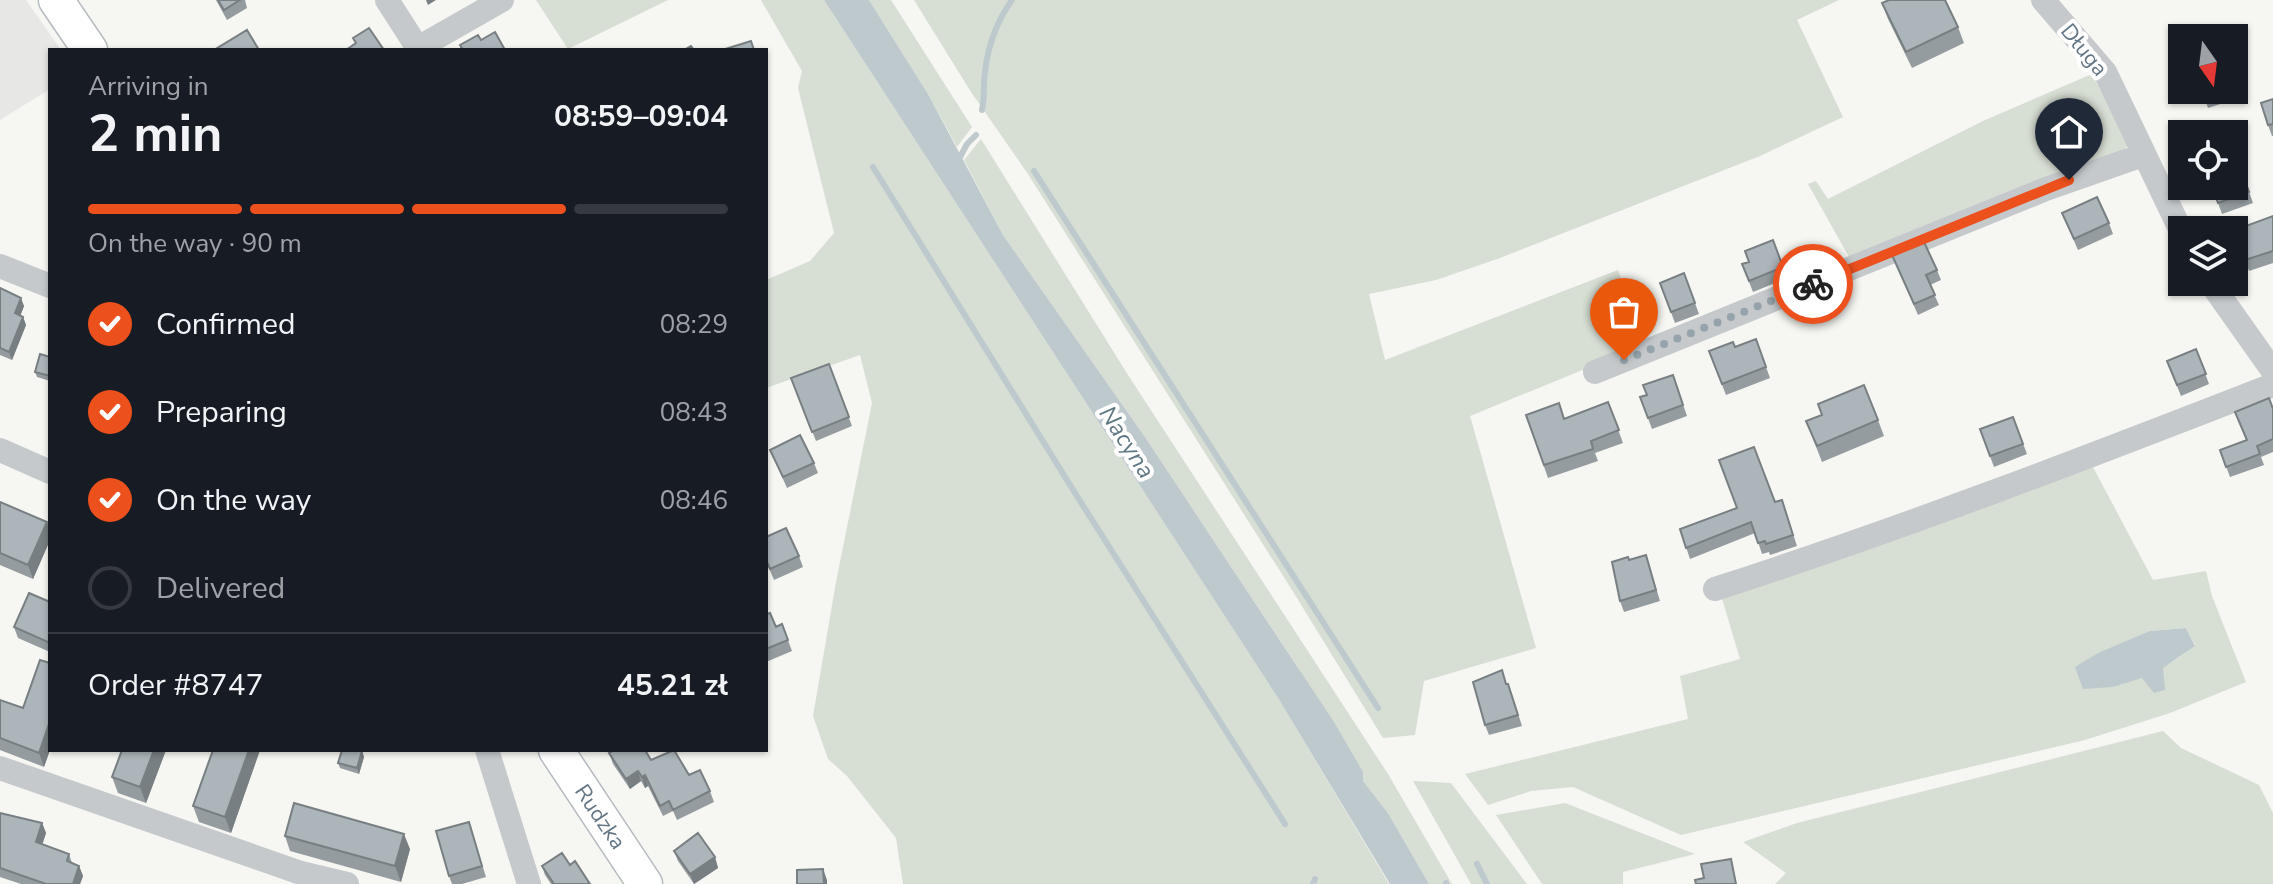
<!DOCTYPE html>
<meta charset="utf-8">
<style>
:root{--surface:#171b24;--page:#242831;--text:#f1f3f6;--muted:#9ea1a6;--line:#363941;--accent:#ec501d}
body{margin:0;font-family:"Nunito Sans",sans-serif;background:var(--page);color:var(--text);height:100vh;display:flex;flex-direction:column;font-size:30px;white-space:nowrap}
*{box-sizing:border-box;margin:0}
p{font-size:26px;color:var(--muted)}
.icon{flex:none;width:44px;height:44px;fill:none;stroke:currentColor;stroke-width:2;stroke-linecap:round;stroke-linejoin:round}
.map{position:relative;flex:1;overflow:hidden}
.drawer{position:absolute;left:48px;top:48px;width:720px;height:704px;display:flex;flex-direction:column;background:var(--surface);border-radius:0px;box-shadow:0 2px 6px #0004}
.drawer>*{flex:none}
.needle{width:52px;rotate:166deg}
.buttons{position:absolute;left:2168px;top:24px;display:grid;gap:16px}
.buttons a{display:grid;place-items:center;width:80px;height:80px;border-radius:0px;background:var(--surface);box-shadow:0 2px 6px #0004;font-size:40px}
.pin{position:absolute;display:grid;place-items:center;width:68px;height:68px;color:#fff;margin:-82px -34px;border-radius:50% 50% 50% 0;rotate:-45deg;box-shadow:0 0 8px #0007}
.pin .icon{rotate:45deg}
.courier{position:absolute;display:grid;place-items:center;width:80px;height:80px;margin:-40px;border:6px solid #ec501d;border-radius:50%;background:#fff;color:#222;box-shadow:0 2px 10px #0007}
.summary em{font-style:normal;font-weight:700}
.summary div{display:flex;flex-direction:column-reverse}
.summary{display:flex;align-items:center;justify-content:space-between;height:136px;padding:0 40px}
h1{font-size:52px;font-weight:700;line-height:60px}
.bar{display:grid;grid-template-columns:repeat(4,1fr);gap:12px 8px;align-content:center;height:96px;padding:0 40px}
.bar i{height:10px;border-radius:6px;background:var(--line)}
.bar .on{background:var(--accent)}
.bar p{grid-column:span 4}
.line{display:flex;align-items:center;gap:20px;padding:0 40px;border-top:2px solid var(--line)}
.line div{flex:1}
ol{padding:0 40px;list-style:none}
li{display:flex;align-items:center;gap:24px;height:88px}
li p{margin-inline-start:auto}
li .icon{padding:8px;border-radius:50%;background:var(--accent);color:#fff;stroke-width:4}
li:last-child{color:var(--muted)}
li i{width:44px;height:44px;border:4px solid var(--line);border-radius:50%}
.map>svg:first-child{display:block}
</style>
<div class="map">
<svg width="2273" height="884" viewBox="0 0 2273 884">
<rect width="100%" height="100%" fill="#f6f6f2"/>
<path fill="#e7e8e6" d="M0 0H26L61 50H50V89L0 120Z"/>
<path fill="#d7ded3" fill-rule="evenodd" d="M536 0H668L568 49Z
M761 0H824L1278 698 1389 884H903L896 838 847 776 828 759 813 716 836 582 872 403 860 355 766 388V280L810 261 834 233 798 88 802 71Z
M869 0H891L972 127 957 147 928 94Z
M914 0H1839L1797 20 1843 117 1760 156 1500 258 1436 280 1369 294 1385 360 1618 270 1646 344 1470 416 1536 648 1424 681 1415 735 1383 738 1292 590 1026 171 971 92Z
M2092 74 2128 146 2119 153 1853 264 1808 184 1816 181 1828 199 1983 121Z
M981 139 1128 375 1388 774 1452 884H1429L1388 813 1363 781 1297 666 1145 437 1003 235 964 160Z
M2093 467 2153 580 2206 571 2212 596 2246 682 2170 713 2085 740 1681 835 1573 787 1531 791 1488 805 1465 774 1688 719 1680 676 1740 659 1721 595ZM2186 628 2195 645C2170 667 2144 677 2113 687L2150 631Z
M2163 731 2181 748 2259 785 2273 813V884H1775L1786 873 1743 842 1797 823Z
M1413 781 1451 783 1527 884H1471Z
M1565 803 1695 854 1623 872V884H1542L1496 815Z"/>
<path fill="#bec9ce" d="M824 0H869L928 94 1003 235 1145 437 1334 722 1363 772V781L1388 813 1429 884H1390L1278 698Z
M2186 628 2195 646 2163 668 2165 690 2154 693 2142 678 2113 687 2083 689 2075 667 2098 653 2150 631Z"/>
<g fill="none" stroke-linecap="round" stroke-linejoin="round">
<path stroke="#bec9ce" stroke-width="6" d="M982 110C985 97 983 85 985 72 988 45 997 21 1012 0
M958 161 967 144 976 135
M873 167 1075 493 1285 824
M1034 171 1378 708
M1477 864 1487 884
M1313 884 1315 879
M1446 884V883"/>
<defs>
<path id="secondary" d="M56 0 90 50
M556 750 645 884"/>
</defs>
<use href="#secondary" stroke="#b5bbbf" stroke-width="37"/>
<path stroke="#c5c9cc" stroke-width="24" d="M387 0 419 50
M2043 0 2105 72 2182 233
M418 48 502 0
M0 266 50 286
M2210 282 2273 371
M1595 372 2046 189 2143 155
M0 450 50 472
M1715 589C1904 528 2088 457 2273 385
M487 750 529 884
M0 768 301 873 347 884"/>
<use href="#secondary" stroke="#fff" stroke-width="34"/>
</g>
<path fill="#949ca0" d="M216 0H245L247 8 227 20Z
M1882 3 1958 27 1964 43 1912 68 1888 19Z
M2202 90H2233L2236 99 2208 108Z
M2273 99V136H2272L2268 125Z
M2212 186 2249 192 2253 203 2222 214Z
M2062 213 2109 223 2113 234 2078 250Z
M2273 216V263L2249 271 2235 230Z
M1773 240 1787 278 1753 292 1742 264 1749 262Z
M1892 255 1937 270 1941 280 1930 285 1939 305 1918 315Z
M1684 273 1699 314 1675 323 1660 283Z
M0 288 24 306 20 316 23 317 26 325 12 360 0 355Z
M1756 339 1770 378 1726 395 1709 351 1735 347Z
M2196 349 2209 384 2181 396 2167 361Z
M50 357V381L37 377 35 372Z
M829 364 852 426 816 441 791 378Z
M1673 375 1687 416 1652 429 1640 397 1647 395Z
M1608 402 1623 443 1595 453 1598 461 1548 478 1526 415 1564 419Z
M2273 409V452L2261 457 2264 465 2230 477 2220 450 2246 440 2235 412Z
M2013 417 2027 454 1994 467 1980 429Z
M1878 420 1884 436 1822 462 1806 421Z
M770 450 814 463 818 473 787 488Z
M1782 500 1797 546 1770 555 1769 552 1762 554 1755 533 1690 559 1680 529Z
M0 502 47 522 50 531V540L33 579 0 565Z
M766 537 799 556 803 567 774 580 766 561Z
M1646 555 1660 601 1624 612 1620 601 1629 560Z
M50 602V652L18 638 14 627Z
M766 614 776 627 782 624 792 651 766 662Z
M50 663V750L44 767 0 750V700L23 708Z
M1507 684H1508L1512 695 1522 726 1489 735 1485 725Z
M166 750 146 803 118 793 112 777Z
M213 750H260L231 833 199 822 193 806Z
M362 751 364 757 359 774 340 768 338 763Z
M609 753 651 760 689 775 710 791 714 802 677 820 673 811 663 816 648 786 645 788 641 781 630 789 613 764Z
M0 813 42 823 46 833 42 844 69 854 72 863 79 866 83 876 80 884H21L0 877Z
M469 822 486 877 462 884H452L449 876Z
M285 836 410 849 401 882 290 851Z
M674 851 715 857 718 868 694 884 678 861Z
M570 865 590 884H551L545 875 542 866Z"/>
<path fill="#787f82" d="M426 0H436L428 5Z
M21 298 24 306 18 322 15 313Z
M23 317 26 325 12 360 9 352Z
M47 522 50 531V540L33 579 28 565Z
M50 721V750L44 767 39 753Z
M154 750H166L146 803 140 787Z
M249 750H260L231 833 225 817Z
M362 751 364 757 359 774 357 768Z
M638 771 641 781 630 789 626 779Z
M645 775 648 786 645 788 642 777Z
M42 823 46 833 40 852 36 842Z
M404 834 410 849 401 882 395 866Z
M715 857 718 868 694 884 690 874Z
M79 866 83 876 80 884H73Z
M823 869 827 880V884H824Z"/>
<path fill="#acb5ba" stroke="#787f82" stroke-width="2" d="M218 0H240L224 10Z
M1889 0H1945L1958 27 1906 52 1882 3Z
M369 28 384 50H346L356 43 353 38Z
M247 30 259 50H214Z
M495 32 505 50H463L460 45 478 35 481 40Z
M751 41 754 50H722Z
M691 46 694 50H684Z
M2202 90H2226L2204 97Z
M2273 99V124L2268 125 2261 103Z
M2234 150 2249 192 2218 203 2212 186H2234Z
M2097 197 2109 223 2074 239 2062 213Z
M2273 216V251L2245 260 2235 230Z
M1773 240 1783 267 1749 281 1742 264 1749 262 1745 251Z
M1924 242 1937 270 1926 275 1935 295 1914 304 1892 255Z
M1684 273 1695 303 1671 312 1660 283Z
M0 288 21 298 15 313 23 317 9 352 0 348Z
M1756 339 1766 367 1722 384 1709 351 1733 342 1735 347Z
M2196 349 2206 374 2177 385 2167 361Z
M40 354 50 357V376L35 372Z
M829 364 849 417 812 432 791 378Z
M1673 375 1683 405 1648 418 1640 397 1647 395 1643 385Z
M1864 385 1878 420 1817 446 1806 421 1822 415 1818 404Z
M2269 398 2273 409V439L2257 446 2260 454 2226 467 2220 450 2247 440 2235 412Z
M1608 402 1619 430 1591 441 1593 449 1544 465 1526 415 1559 403 1564 419Z
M2013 417 2023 444 1990 456 1980 429Z
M800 435 814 463 783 477 770 450Z
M1754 447 1775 502 1782 500 1793 535 1766 544 1765 541 1758 543 1751 522 1686 548 1680 529 1737 508 1719 460Z
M0 502 47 522 28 565 0 553Z
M786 528 799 556 770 569 766 560V537Z
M1646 555 1656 590 1620 601 1612 562 1628 557 1629 560Z
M29 593 50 602V643L14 627Z
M770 613 776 627 782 624 788 640 766 649V614Z
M40 660 50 663V721L39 753 0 738V700L23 708Z
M1502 670 1506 684H1508L1518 715 1485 725 1473 682Z
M122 750H154L140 787 112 777Z
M213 750H249L225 817 193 806Z
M342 750 362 751 357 768 338 763Z
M614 750H645L651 760 674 750 689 775 700 770 710 791 673 810 669 801 660 806 645 775 642 777 638 771 626 779 609 753Z
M294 803 404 834 395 866 285 836Z
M0 813 42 823 36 842 69 854 67 861 79 866 73 884H46L0 868Z
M469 822 482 866 449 876 436 831Z
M698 833 715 857 690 874 674 851Z
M562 853 570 865 575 861 590 884H554L542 866Z
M1731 859 1736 884H1696L1695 880 1704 878 1701 864Z
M823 869 824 884H797V870Z"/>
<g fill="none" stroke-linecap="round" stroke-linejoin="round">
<path stroke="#96a3ab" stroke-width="8" stroke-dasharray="0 14.4" d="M1624 360 1813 284"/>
<path stroke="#ec501d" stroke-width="10" d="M1813 284 2069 180"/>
</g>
<g text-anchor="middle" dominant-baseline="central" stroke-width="8" stroke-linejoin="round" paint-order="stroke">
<g font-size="22" fill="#637685" stroke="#fff">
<text transform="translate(2084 50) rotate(51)">Długa</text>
<text transform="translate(600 817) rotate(56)">Rudzka</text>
</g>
<g font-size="24" font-style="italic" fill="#5f7782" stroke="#fff">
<text transform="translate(1127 442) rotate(57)">Nacyna</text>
</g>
</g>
</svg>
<div class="buttons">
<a><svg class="needle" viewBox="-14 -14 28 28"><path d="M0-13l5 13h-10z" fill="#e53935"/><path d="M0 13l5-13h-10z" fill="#9ea1a6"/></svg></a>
<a><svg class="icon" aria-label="locate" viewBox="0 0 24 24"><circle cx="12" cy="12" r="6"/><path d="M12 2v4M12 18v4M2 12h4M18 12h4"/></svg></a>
<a><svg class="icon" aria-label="layers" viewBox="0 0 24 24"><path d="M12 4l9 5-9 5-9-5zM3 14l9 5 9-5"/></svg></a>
</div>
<div class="pin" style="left:1624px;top:360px;background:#ea580c"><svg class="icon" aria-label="bag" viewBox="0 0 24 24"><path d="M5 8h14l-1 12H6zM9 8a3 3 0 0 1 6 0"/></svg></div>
<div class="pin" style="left:2069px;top:180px;background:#1f2937"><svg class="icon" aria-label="home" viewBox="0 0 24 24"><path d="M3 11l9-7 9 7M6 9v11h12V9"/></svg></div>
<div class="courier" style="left:1813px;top:284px"><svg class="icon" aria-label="bike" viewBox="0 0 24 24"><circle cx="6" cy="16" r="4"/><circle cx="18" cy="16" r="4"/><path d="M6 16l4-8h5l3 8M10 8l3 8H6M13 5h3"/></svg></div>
<section class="drawer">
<div class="summary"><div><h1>2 min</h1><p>Arriving in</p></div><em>08:59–09:04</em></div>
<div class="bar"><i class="on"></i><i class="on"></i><i class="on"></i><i></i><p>On the way · 90 m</p></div>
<ol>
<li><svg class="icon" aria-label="check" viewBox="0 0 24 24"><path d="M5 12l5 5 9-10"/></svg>Confirmed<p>08:29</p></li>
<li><svg class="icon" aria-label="check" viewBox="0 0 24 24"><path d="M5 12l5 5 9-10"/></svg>Preparing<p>08:43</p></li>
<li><svg class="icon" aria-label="check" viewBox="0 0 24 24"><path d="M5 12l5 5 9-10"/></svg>On the way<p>08:46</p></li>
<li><i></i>Delivered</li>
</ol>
<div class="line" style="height:104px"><div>Order #8747</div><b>45.21 zł</b></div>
</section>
</div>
